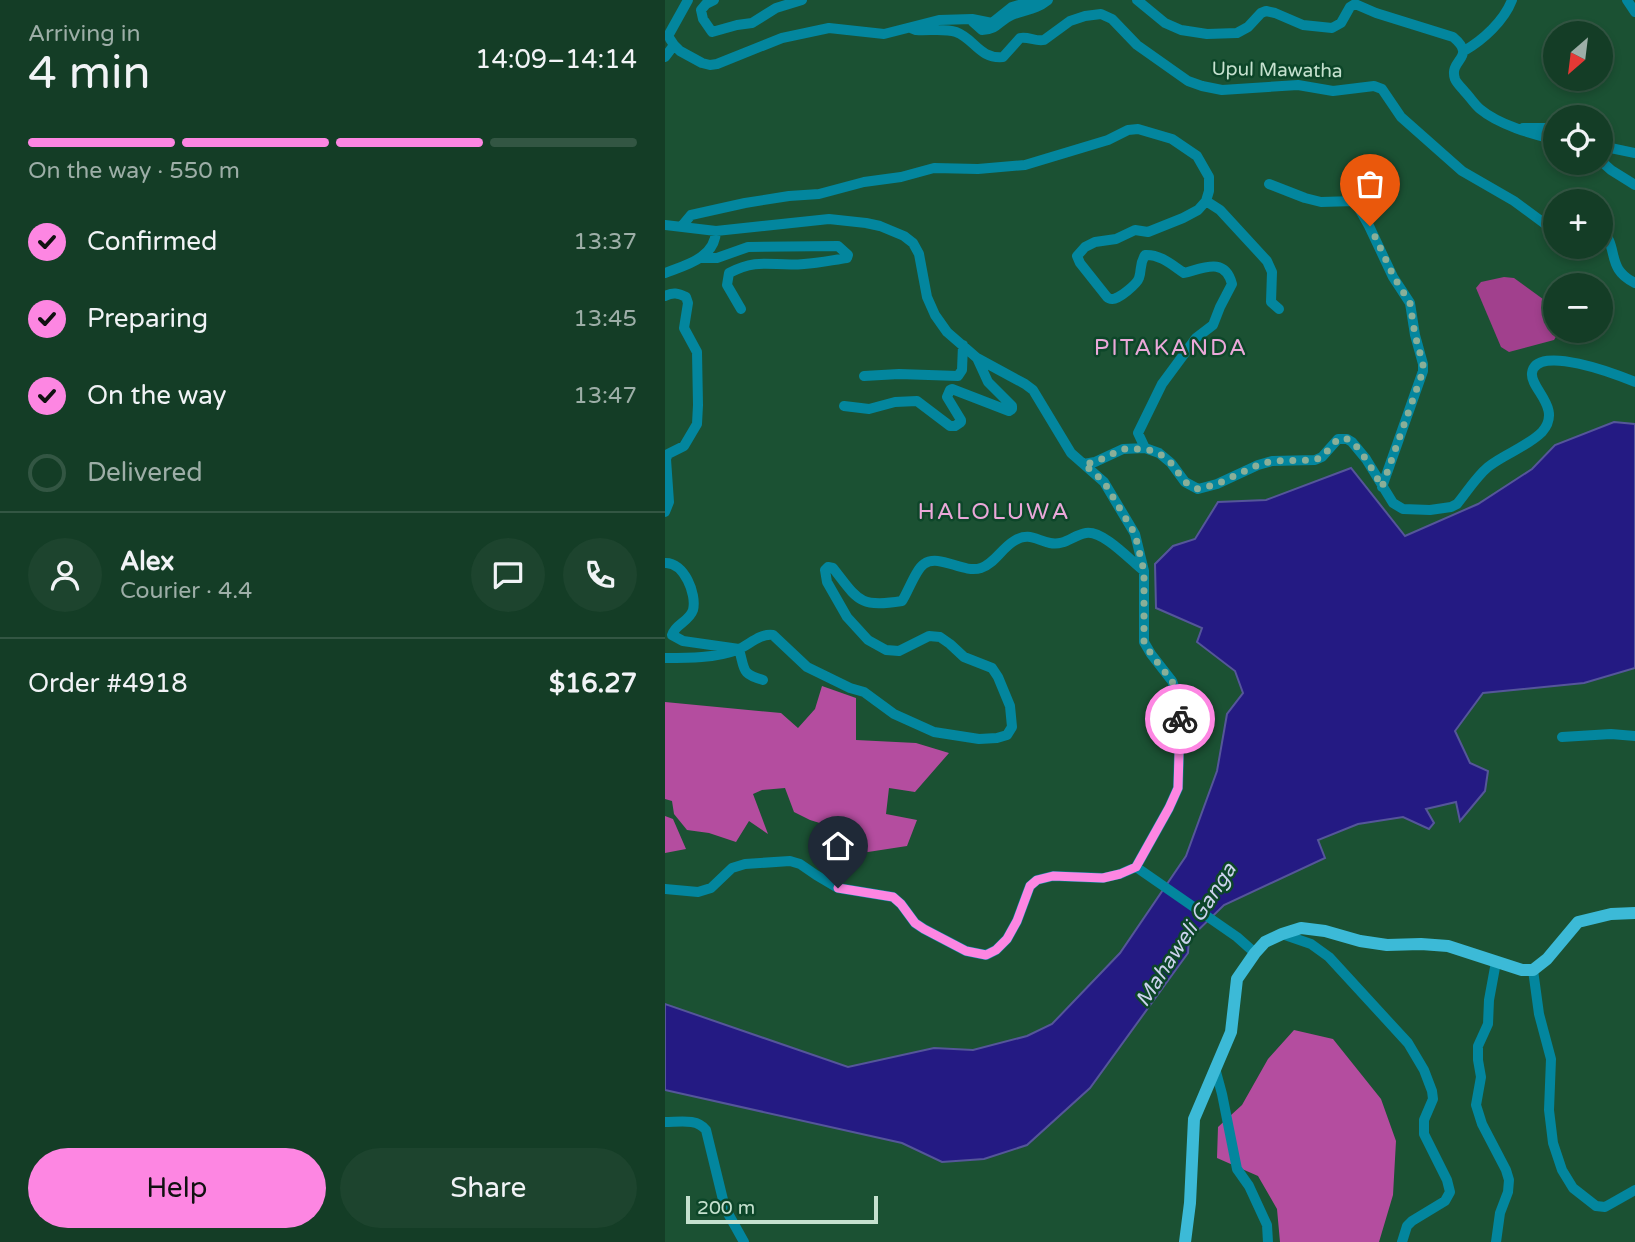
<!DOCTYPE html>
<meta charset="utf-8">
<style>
:root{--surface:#143d26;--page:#1d442e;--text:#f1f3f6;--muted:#9daea7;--line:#335643;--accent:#fd86e2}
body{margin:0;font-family:"Varela Round",sans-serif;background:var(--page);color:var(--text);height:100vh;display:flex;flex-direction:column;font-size:26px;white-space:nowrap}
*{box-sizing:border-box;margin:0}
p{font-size:23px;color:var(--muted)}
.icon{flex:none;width:38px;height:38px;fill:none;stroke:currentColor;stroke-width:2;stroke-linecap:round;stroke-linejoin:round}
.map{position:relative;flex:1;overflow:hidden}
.side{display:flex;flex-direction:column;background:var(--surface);width:665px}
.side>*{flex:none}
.needle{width:46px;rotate:208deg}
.fabs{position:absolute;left:878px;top:21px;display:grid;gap:14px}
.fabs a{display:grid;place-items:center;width:70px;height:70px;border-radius:50%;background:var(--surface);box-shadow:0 4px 10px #0003,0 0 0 2px var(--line);font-size:35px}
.scale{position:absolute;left:21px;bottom:18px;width:192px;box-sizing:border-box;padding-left:7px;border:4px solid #c6e1cf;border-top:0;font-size:19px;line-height:24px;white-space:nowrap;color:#c6e1cf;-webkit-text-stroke:5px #0d4629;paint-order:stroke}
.pin{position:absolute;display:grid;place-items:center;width:60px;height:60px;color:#fff;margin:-72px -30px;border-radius:50% 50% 50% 0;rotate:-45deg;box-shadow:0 0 7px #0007}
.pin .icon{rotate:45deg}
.courier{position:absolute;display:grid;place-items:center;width:70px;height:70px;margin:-35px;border:5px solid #fd86e2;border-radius:50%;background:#fff;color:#222;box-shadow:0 2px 9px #0007}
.summary em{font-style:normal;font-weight:600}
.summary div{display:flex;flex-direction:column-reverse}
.summary{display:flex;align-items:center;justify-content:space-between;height:119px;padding:0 28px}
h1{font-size:46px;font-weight:600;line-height:52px}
.bar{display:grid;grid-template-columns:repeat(4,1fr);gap:10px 7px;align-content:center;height:84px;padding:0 28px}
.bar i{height:9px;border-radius:5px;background:var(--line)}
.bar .selected{background:var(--accent)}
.bar p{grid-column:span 4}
.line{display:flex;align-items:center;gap:18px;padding:0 28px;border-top:2px solid var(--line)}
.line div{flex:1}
.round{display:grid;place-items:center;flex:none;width:74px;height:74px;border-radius:37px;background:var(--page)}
ol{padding:0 28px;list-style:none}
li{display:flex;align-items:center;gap:21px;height:77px}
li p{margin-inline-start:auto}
li .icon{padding:7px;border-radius:50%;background:var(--accent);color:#111;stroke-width:4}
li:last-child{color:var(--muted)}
li i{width:38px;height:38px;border:4px solid var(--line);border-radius:50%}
.action{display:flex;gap:14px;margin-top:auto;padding:14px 28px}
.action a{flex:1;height:80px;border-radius:42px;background:var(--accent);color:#111;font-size:28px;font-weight:600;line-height:80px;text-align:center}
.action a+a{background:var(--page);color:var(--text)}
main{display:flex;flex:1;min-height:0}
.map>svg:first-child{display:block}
</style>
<main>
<section class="side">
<div class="summary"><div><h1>4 min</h1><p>Arriving in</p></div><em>14:09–14:14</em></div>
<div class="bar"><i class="selected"></i><i class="selected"></i><i class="selected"></i><i></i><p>On the way · 550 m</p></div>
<ol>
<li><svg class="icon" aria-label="check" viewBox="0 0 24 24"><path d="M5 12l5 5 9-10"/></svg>Confirmed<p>13:37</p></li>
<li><svg class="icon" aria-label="check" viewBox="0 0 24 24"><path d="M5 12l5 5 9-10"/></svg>Preparing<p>13:45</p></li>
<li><svg class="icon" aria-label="check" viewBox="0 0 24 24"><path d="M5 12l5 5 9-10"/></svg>On the way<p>13:47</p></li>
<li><i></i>Delivered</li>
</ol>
<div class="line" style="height:126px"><a class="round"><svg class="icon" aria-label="person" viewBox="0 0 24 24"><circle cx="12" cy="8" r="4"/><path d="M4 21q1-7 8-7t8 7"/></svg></a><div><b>Alex</b><p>Courier · 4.4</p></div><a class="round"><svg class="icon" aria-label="chat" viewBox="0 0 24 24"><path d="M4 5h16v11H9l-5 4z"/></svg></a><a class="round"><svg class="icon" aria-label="phone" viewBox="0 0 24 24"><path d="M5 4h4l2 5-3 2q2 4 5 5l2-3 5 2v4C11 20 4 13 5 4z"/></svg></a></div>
<div class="line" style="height:91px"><div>Order #4918</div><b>$16.27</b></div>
<div class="action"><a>Help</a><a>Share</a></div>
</section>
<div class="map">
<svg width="970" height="1242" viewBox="0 0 970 1242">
<rect width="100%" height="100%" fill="#1b5133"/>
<path fill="#a1408d" d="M839 277 849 278 882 302 892 335 889 340 844 352 836 347 811 288 816 282Z"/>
<path fill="#b44d9f" d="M157 686 191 698V740L251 743 284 753 250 792 224 788 221 814 252 820 242 846 177 856 174 829 145 820 129 812 120 788 97 790 88 794 103 834 84 821 71 842 44 833 22 830 9 814 7 801 0 799V702L116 713 133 728 150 709Z
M0 816 8 819 21 849 0 853Z
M629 1030 668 1039 716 1099 731 1141 728 1195 714 1242H615L612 1209 593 1176 552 1158 553 1127 577 1105 603 1059Z"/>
<path fill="#241a83" stroke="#55569a" stroke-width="2" d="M949 422 970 424V668L919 683 818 693 790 731 805 763 823 771 820 791 795 821 791 802 761 809 769 823 764 829 738 817 693 824 653 840 660 858 559 905 524 939 523 953 425 1088 362 1145 319 1159 277 1162 237 1143 0 1090V1004L183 1067 269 1048 308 1050 362 1036 387 1024 455 953 521 856 552 771 562 714 578 693 570 671 532 642 537 628 491 608 490 564 508 546 530 539 553 502 601 500 686 468 740 536 813 504 867 469 890 445Z"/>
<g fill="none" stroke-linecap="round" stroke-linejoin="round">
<path stroke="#03869e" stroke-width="10" d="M49 0 41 4 36 10 38 19 47 32 72 25 87 23 111 8 137 0
M472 0 500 23 516 30 542 34 572 33 583 27 596 13 601 11 610 13 638 25 667 28 676 23 685 7 690 4 711 13 788 37C813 58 783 59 790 79 792 84 797 88 800 92 805 97 809 104 815 109 834 125 867 134 891 140
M962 0 970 12
M307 20 308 22 317 30C334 29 333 21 347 15 361 9 369 11 383 0
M246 28 251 30C264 31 279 28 291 32 310 39 314 59 338 57L355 38C363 36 371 42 379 40L405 21 420 16 436 14 447 19 472 45 523 81 537 86 557 90 633 85 668 91 709 86 717 89 736 117 797 171 849 201 891 232
M3 36 23 0
M9 45 15 51 37 63 45 65 52 64 117 38 164 28 219 34 274 20 307 19 327 23 347 7 371 0
M799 51C818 40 839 21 847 0
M0 57 9 45 5 39
M858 128H891
M936 146 970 153
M936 161 946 170 970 185
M604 184 640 198 656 202 690 201 704 226 728 277 745 303 750 335 758 364V371L717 487
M541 201 555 210 602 261 607 272 606 302 614 309
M0 225 51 231 164 219 201 223 215 226 239 236 248 243 254 254 262 297 270 315 282 332 312 358 360 384 368 390 406 453 439 482 470 534 479 571V642L486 654 507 681 513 697 515 722 513 788 504 808 471 867 455 874 438 878 388 876 372 880 365 886 352 921 342 939 331 950 321 955 301 951 259 929 250 923 236 904 228 897 173 888 151 875 135 864 125 861 80 864 67 868 46 888 33 892 0 889
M16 227 26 215 80 203 124 196 154 194 199 182 236 177 269 168 313 169 360 165 443 140 463 130 473 129 507 139 532 156 544 177V191L541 201 533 210 518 218 483 232 470 230 451 239 430 242 420 247 412 256 415 263 442 297C443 298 445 299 447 299 453 300 472 284 474 278 477 269 474 265 480 255 495 254 507 265 519 273 539 268 560 257 567 284L555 307 548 325 531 338 497 384 473 433 480 448
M936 228C955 249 940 268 970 283
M37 258H52L83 247 173 246 183 255 182 258C168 260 153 263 139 264 107 267 95 257 64 273L62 285 76 309
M0 273C21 265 50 258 51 231
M0 296C8 292 13 293 21 297L23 303 19 328 32 352 33 405 32 424 19 446 3 454 1 459 4 502 0 512
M199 376 234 374 293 376 297 370 298 345
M179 406 204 409 230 402 252 401 285 426H290L296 422V420L282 397 285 390 287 389 344 411 347 409V406L323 382 312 358
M419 464 430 462 458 449 480 448 494 453 506 463 520 482 533 489 552 484 593 465 607 461 650 460 657 457 673 439H682L687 442 701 459 728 503 738 509 765 510 786 507 792 504C802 492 811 477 823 467 839 454 862 447 877 432 898 408 865 389 867 373 871 343 953 375 970 382
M0 563C19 562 32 594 28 610 24 622 10 624 7 635L18 641 74 649C80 670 76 674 98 680
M0 658C24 658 50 658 72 650 84 645 95 633 108 635L142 667 185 688 199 692 229 714 269 732 314 739 332 738 342 735 347 727 345 706 333 677 327 668 299 657 285 644 275 637 264 636 234 651 221 650 203 640 182 617 162 582 160 570 163 567 168 568C193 600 194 608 237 601 243 592 251 569 259 564 274 553 298 574 316 568 329 564 337 548 349 541 364 532 371 540 385 543 400 546 408 535 421 533 438 530 466 561 479 571
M897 737 946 734 970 736
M471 867 572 937 590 953
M617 934 646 944 664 957 743 1043 759 1070 767 1091 768 1099 759 1120V1134L782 1180 785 1192 780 1201 747 1221 742 1226 737 1242
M831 962 824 1000 823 1024 813 1046V1060L816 1077 811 1105 817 1124 841 1170 844 1180 843 1192 835 1213 831 1242
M868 970 874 1014 886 1059 884 1110 888 1143 897 1170 908 1188 931 1206 940 1207 970 1190
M550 1068 557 1094 572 1169 584 1186 602 1225 603 1242
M0 1122C14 1122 32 1118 41 1130L60 1208 79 1242"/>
<path stroke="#3cbad7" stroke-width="12" d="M520 1242 525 1203 529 1119 566 1032 572 979 590 953 600 942 617 934 636 928 660 931 695 941 722 945 756 944 783 946 857 970H868L882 959 913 922 946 914 970 913"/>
</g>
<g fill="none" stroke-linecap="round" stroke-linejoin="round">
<path stroke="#8aaf98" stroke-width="7" stroke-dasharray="0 12.6" d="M515 719 513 697 507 681 486 654 479 642V571L470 534 439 482 419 464 430 462 458 449H480L494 453 506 463 520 482 533 489 552 484 593 465 607 461 650 460 657 457 673 439C678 439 681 438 684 440 695 446 711 476 717 487L758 371V364L750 335 745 303 729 277 705 226"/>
<path stroke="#fd86e2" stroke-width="9" d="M173 888 228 897 236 904 250 923 259 929 301 951 321 955 331 950 342 939 352 921 365 886 372 880 388 876 438 878 455 874 471 867 504 808 513 788 515 719"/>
</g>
<g text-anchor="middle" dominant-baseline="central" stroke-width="5" stroke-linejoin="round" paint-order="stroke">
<g font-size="19" fill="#c6e1cf" stroke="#0d4629">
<text transform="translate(612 70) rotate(1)">Upul Mawatha</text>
</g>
<g font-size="21" font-style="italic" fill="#ccd2ed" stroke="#0d4629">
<text transform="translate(521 935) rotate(-57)">Mahaweli Ganga</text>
</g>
<g font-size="23" letter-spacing="2" fill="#eaa8d9" stroke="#0d4629">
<text x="506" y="348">PITAKANDA</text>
<text x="329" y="512">HALOLUWA</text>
</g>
</g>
</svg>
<div class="fabs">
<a><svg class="needle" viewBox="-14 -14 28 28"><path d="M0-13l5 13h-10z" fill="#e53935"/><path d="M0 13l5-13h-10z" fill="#9daea7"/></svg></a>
<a><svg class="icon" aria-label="locate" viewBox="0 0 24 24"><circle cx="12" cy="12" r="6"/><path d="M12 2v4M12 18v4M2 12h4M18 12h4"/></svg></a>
<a>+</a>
<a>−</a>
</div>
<div class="scale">200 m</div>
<div class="pin" style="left:705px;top:226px;background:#ea580c"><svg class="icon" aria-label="bag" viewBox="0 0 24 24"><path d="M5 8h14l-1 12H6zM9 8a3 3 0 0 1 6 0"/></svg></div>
<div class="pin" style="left:173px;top:888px;background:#1f2937"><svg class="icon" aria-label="home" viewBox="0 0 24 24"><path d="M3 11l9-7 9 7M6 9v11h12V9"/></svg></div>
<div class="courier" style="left:515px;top:719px"><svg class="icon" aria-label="bike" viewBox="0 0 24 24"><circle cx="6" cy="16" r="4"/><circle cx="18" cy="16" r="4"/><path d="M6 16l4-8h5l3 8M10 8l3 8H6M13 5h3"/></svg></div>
</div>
</main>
